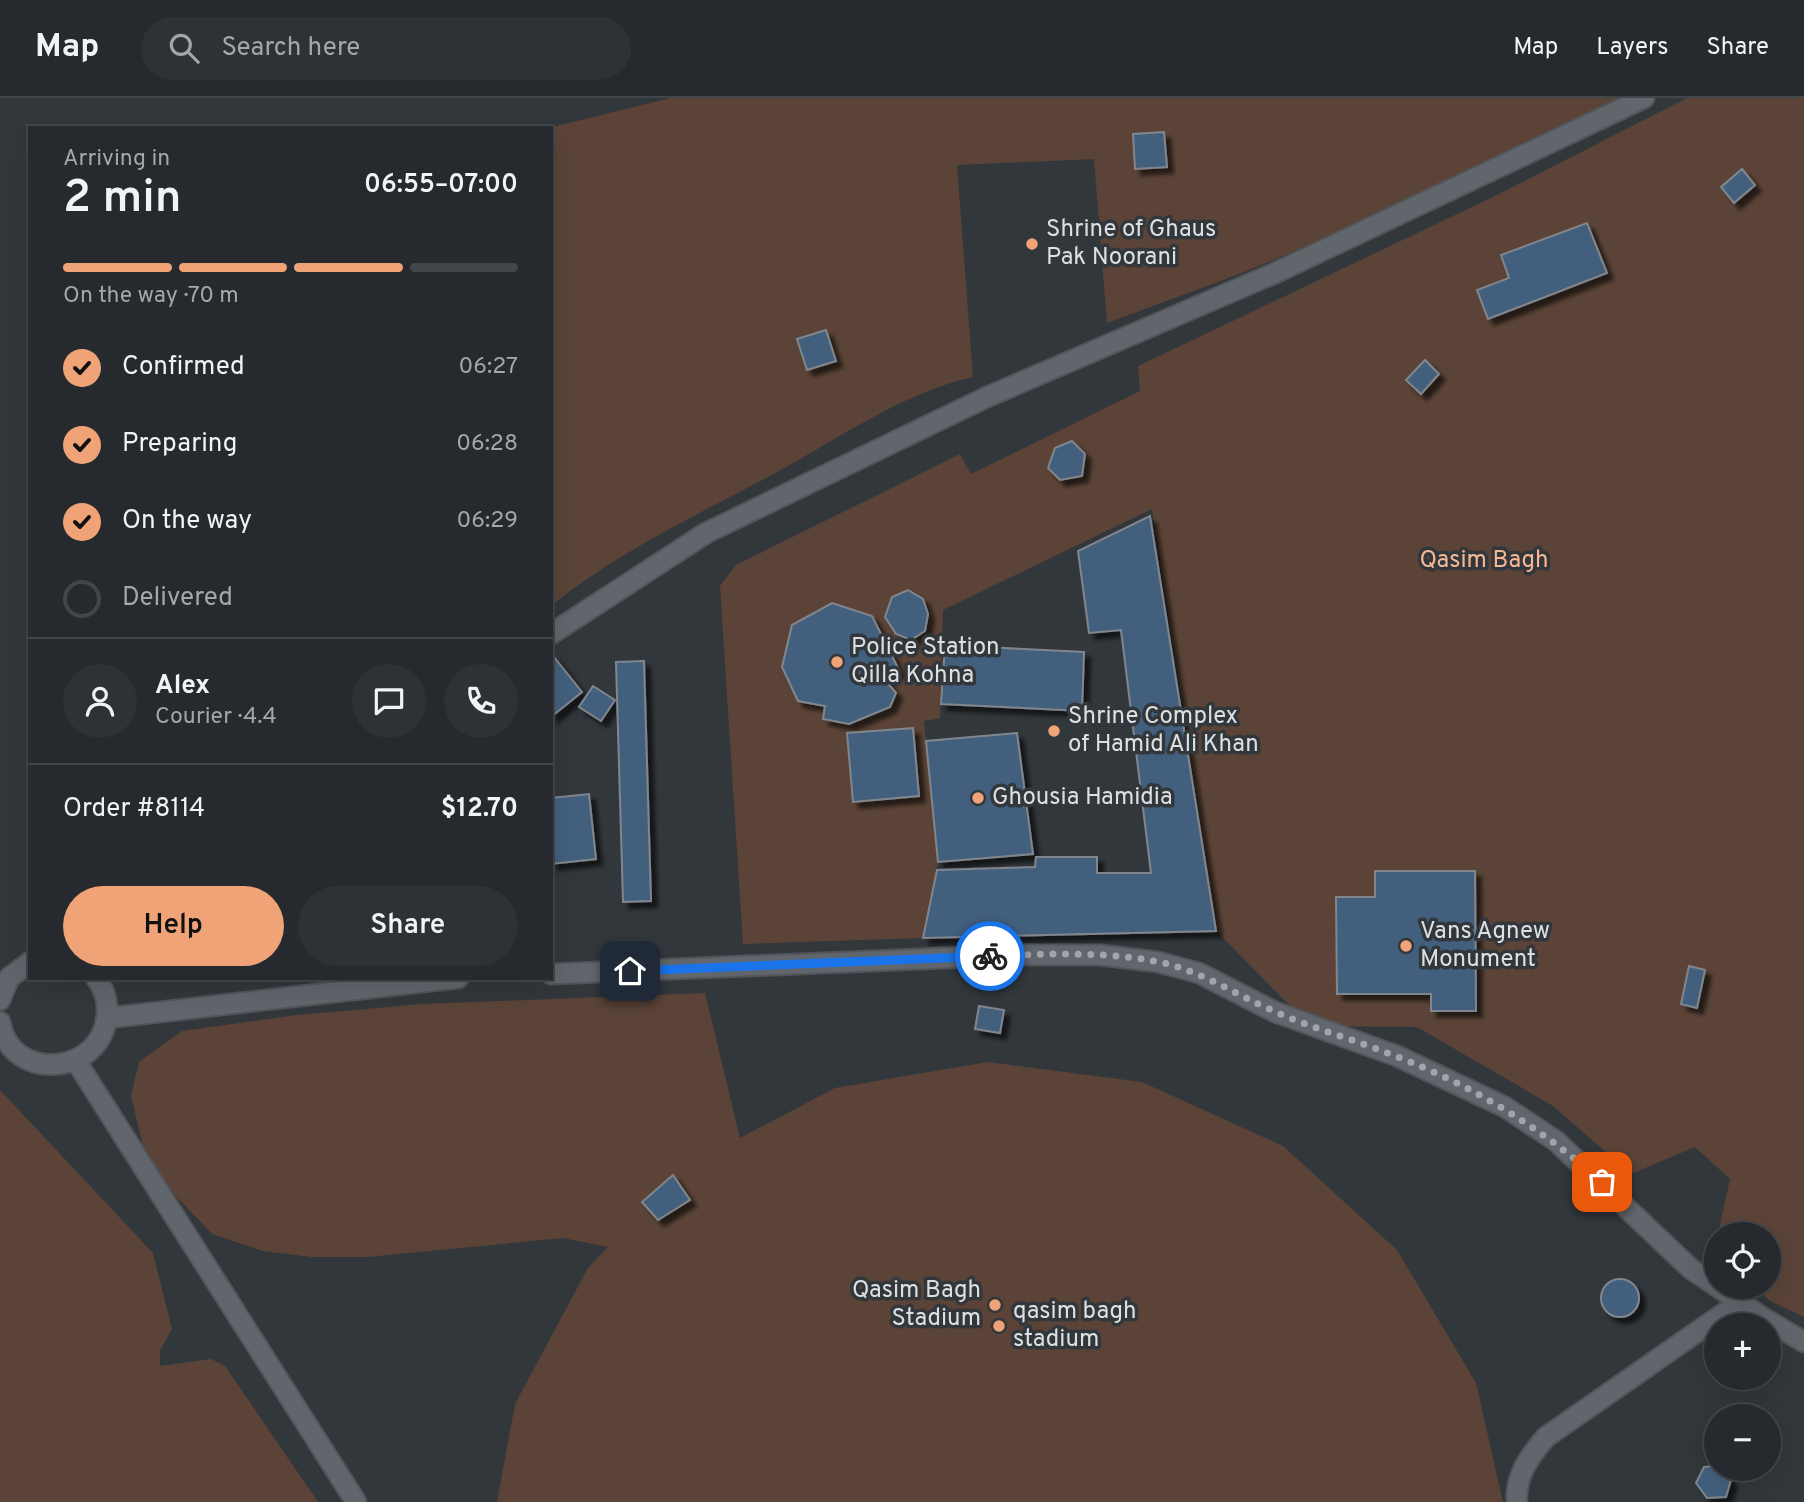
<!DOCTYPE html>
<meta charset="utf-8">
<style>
:root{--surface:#26292d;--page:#2e3135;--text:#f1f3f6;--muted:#a4a6aa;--line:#424549;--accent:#efa377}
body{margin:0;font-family:Overpass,sans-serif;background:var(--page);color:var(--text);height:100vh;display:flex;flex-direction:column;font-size:26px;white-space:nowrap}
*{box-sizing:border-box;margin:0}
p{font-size:23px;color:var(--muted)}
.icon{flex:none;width:38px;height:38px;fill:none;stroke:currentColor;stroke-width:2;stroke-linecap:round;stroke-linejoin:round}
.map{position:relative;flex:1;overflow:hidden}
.sheet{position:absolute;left:28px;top:28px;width:525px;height:854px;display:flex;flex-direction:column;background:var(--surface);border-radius:0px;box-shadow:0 7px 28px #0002,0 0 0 2px var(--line)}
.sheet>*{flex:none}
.buttons{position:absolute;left:1704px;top:1124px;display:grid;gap:14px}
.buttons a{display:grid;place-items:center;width:77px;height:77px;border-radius:50%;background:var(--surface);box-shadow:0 7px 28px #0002,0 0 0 2px var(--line);font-size:35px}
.pin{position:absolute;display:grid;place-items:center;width:60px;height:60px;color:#fff;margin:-30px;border-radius:14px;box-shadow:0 4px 10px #0006}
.courier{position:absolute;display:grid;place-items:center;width:70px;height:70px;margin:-35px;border:5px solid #1a73e8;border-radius:50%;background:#fff;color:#222;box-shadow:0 2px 9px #0007}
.summary em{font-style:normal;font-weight:600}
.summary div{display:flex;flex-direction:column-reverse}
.summary{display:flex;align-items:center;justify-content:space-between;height:119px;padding:0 35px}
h1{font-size:46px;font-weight:600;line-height:52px}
.bar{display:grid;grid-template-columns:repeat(4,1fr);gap:10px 7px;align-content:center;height:84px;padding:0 35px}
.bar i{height:9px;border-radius:5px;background:var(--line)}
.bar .current{background:var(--accent)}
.bar p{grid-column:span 4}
.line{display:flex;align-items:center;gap:18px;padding:0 35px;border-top:2px solid var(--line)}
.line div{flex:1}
.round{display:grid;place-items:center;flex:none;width:74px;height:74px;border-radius:37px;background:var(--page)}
ol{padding:0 35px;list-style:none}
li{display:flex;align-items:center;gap:21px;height:77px}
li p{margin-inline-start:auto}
li .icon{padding:7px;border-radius:50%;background:var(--accent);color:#111;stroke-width:4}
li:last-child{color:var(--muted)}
li i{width:38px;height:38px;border:4px solid var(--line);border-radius:50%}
.action{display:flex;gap:14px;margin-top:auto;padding:14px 35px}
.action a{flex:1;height:80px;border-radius:42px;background:var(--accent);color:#111;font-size:28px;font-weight:600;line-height:80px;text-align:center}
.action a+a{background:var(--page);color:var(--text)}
header{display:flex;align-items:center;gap:42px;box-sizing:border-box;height:98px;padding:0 35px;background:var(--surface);border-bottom:2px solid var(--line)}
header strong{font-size:33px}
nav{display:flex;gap:38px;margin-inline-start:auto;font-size:24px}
.search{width:490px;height:63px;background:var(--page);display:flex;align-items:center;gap:18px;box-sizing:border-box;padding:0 24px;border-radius:38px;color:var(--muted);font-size:26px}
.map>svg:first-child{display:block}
</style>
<header>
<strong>Map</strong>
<div class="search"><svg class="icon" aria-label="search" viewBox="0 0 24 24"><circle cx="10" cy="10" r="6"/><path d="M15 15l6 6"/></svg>Search here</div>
<nav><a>Map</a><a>Layers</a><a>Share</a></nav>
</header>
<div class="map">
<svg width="1804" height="1404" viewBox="0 0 1804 1404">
<defs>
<filter id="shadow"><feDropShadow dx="6" dy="6" stdDeviation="2" flood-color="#0009"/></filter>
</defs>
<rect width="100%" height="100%" fill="#32373c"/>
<path fill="#5b4437" d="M671 0H1626L1381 117 1242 175 1107 225 1094 61 957 67 973 279C902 295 836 342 772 377 697 417 617 454 551 508V30H548Z
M1687 0H1804V1219L1770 1203 1754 1188H1769V1136H1718L1730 1081 1695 1049 1631 1076 1553 1008 1417 929 1310 928 1216 833 1152 411 943 512 940 620 924 623 938 764 923 840 743 846 720 488 736 467 960 356 971 376 1140 293 1138 268 1493 99Z
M705 895 740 1040 835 990 988 964 1142 984 1283 1048 1397 1152 1476 1285 1503 1404H497L515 1306 588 1170 608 1149 563 1140 367 1159H312L263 1153 212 1136 173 1095 143 1048 131 998 139 964 182 933 297 917 422 906Z
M0 992 153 1155 172 1231 160 1252V1268L211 1261 225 1268 318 1404H0Z"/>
<path fill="#42607e" stroke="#81868c" stroke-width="2" filter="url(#shadow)" d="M1164 34 1167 69 1135 71 1133 36Z
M1742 71 1755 87 1734 105 1721 89Z
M1587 125 1607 175 1488 221 1477 192 1509 180 1501 157Z
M826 232 836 263 807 272 797 241Z
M1425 262 1439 276 1421 296 1406 282Z
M1072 343 1085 356 1082 378 1060 382 1048 370 1055 350Z
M1150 418 1216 833 923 840 937 772 1035 769 1036 759H1097V775H1151L1121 532 1089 535 1078 453Z
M908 492 923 501 928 516 925 533 911 542 896 536 885 519 892 499Z
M832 505 872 518 899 572 886 583 896 595 890 609 849 626 823 621 825 608 798 603 782 569 792 527Z
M945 547 1084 554 1082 613 941 606Z
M554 559 582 594 551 619V561Z
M644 563 651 803 623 804 616 564Z
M593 588 615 602 601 623 579 609Z
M913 630 919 698 853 704 847 635Z
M1017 635 1033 756 938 764 926 643Z
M589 696 596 761 551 766V700Z
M1375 773H1475L1476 913H1431V896H1337L1336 799H1375Z
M1689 868 1705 872 1697 910 1681 906Z
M979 908 1004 912 1000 935 975 931Z
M673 1077 690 1102 658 1122 642 1104Z
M1601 1200a19 19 0 1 1 38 0a19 19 0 1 1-38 0Z
M1717 1368 1731 1382 1726 1399 1707 1400 1696 1385 1704 1369Z"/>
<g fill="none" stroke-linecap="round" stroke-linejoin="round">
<defs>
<path id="service" d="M551 536 706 435 987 299 1275 175 1644 0
M551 876 1019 857H1100L1158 864 1199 875 1275 914 1397 958 1505 1009 1556 1043 1691 1171 1765 1221 1804 1244
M0 902 9 880 30 864
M107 920 458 880
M0 924C11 988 109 977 107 910 107 900 103 889 96 880
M76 963 356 1404
M1517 1404C1515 1377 1530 1358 1546 1339L1740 1204"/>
</defs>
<use href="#service" stroke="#515459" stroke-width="23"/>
<use href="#service" stroke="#61666c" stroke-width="19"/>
</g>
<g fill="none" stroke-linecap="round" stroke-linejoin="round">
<path stroke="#a1a5a9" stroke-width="7" stroke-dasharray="0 12.6" d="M990 858C1045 856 1105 853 1159 864 1202 873 1236 897 1276 914 1314 931 1356 942 1395 958 1472 987 1540 1029 1602 1084"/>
<path stroke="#1a73e8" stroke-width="9" d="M630 873 990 858"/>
</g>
<g fill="#efa377" stroke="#32373c" stroke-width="2.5">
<circle cx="1032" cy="146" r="7"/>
<circle cx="837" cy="564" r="7"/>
<circle cx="1054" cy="633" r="7"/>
<circle cx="978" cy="700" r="7"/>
<circle cx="1406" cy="848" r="7"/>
<circle cx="995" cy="1207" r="7"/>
<circle cx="999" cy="1228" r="7"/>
</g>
<g text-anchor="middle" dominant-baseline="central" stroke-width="7" stroke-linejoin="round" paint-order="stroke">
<g font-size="24" fill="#dde0e3" stroke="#32373c" text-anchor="start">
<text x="1046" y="132">Shrine of Ghaus<tspan x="1046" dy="28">Pak Noorani</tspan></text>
<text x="851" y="550">Police Station<tspan x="851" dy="28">Qilla Kohna</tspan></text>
<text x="1068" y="619">Shrine Complex<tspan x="1068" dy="28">of Hamid Ali Khan</tspan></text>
<text x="992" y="700">Ghousia Hamidia</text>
<text x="1420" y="834">Vans Agnew<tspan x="1420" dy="28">Monument</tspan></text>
<text x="981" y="1193" text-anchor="end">Qasim Bagh<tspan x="981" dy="28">Stadium</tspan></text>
<text x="1013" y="1214">qasim bagh<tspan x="1013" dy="28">stadium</tspan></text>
</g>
<g font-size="24" fill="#f8b793" stroke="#32373c">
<text x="1484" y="463">Qasim Bagh</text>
</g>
</g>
</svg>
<div class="buttons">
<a><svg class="icon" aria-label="locate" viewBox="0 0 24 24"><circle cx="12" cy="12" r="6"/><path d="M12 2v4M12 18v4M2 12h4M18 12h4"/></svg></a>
<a>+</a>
<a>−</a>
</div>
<div class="pin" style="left:1602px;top:1084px;background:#ea580c"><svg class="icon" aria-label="bag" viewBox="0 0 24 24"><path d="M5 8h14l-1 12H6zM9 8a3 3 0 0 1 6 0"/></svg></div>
<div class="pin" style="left:630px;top:873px;background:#1f2937"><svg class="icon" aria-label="home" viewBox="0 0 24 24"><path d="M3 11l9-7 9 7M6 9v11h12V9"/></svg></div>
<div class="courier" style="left:990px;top:858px"><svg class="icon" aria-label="bike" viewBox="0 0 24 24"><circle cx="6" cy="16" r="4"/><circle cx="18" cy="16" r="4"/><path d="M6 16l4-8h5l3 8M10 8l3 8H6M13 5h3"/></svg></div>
<section class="sheet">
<div class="summary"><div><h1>2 min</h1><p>Arriving in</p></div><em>06:55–07:00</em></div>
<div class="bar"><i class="current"></i><i class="current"></i><i class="current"></i><i></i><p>On the way · 70 m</p></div>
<ol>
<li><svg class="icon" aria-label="check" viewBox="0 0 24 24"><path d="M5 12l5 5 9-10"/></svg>Confirmed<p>06:27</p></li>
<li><svg class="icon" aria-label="check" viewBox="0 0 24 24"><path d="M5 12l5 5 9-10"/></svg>Preparing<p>06:28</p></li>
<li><svg class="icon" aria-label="check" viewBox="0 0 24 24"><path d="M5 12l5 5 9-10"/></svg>On the way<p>06:29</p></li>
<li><i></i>Delivered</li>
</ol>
<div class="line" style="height:126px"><a class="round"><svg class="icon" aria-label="person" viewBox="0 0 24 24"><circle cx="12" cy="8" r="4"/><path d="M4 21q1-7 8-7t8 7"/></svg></a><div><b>Alex</b><p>Courier · 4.4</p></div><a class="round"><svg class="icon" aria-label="chat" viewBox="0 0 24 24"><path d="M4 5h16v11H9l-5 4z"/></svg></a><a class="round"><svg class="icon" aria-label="phone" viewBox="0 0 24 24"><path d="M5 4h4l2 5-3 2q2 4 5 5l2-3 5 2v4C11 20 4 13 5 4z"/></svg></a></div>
<div class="line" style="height:91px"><div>Order #8114</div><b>$12.70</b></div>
<div class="action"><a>Help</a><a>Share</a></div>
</section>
</div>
